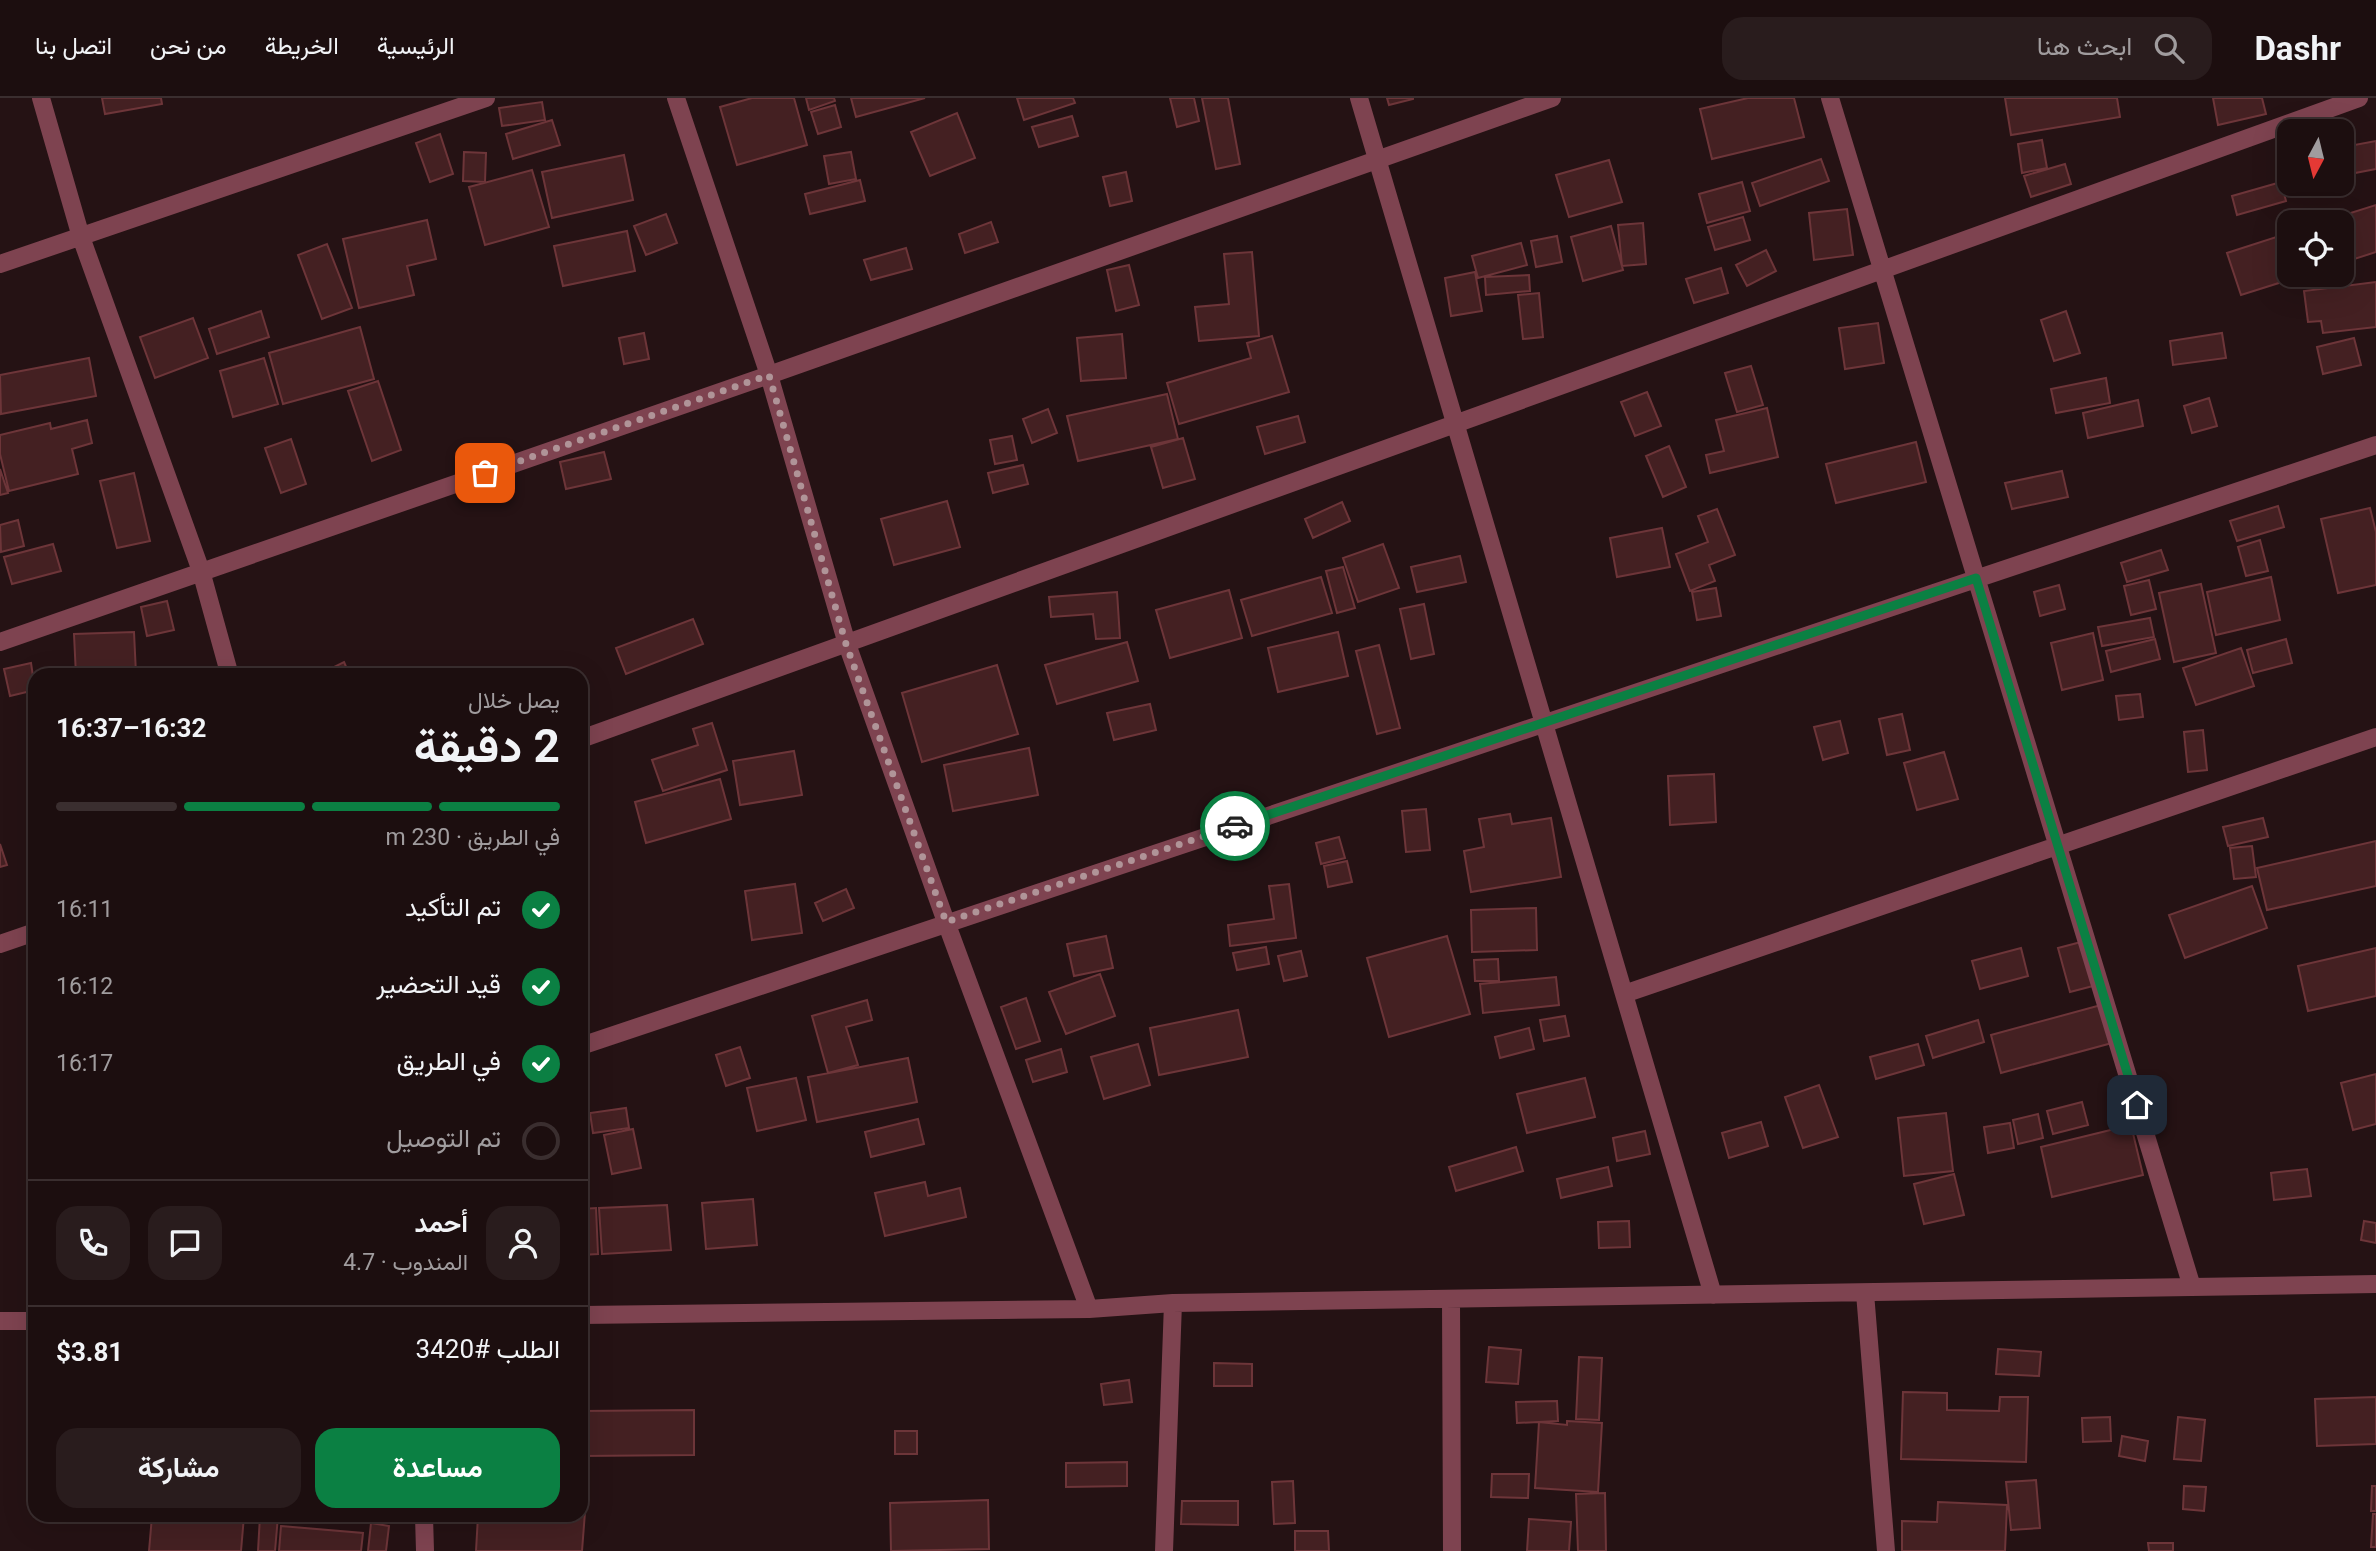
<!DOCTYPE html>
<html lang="ar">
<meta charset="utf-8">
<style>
:root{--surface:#1c0e0f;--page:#291c1d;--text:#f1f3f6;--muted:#a09c9e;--line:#3a2e2f;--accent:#0b8043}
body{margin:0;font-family:Roboto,Vazirmatn,sans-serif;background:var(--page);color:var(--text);direction:rtl;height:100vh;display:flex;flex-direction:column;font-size:26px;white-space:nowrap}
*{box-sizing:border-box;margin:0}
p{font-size:23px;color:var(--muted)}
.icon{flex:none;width:38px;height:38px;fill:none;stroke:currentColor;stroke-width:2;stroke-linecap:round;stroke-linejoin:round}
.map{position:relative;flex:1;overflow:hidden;direction:ltr}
.drawer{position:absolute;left:28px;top:570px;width:560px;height:854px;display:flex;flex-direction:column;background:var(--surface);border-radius:21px;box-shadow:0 7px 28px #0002,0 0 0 2px var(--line);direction:rtl}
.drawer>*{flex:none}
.needle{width:46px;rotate:187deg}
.controls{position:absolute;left:2277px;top:21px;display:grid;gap:14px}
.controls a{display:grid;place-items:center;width:77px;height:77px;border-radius:14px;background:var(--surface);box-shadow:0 7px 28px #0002,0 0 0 2px var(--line);font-size:35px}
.pin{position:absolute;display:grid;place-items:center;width:60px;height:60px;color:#fff;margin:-30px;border-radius:14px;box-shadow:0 4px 10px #0006}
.courier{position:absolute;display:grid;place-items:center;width:70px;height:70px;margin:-35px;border:5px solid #0b8043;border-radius:50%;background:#fff;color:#222;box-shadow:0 2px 9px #0007}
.headline em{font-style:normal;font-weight:700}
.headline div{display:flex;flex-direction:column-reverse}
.headline{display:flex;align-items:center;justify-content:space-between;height:119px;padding:0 28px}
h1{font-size:46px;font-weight:700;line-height:52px}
.bar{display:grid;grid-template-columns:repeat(4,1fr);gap:10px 7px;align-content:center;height:84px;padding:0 28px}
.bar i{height:9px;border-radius:5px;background:var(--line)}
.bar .active{background:var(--accent)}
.bar p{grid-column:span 4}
.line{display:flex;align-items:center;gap:18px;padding:0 28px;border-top:2px solid var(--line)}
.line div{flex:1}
.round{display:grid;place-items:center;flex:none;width:74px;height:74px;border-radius:21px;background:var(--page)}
ol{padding:0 28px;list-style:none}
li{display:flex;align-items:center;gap:21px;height:77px}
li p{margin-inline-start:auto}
li .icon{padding:7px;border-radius:50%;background:var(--accent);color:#fff;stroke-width:4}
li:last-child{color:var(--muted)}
li i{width:38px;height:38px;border:4px solid var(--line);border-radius:50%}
.cta{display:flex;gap:14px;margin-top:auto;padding:14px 28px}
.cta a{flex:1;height:80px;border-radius:21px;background:var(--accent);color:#fff;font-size:28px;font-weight:700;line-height:80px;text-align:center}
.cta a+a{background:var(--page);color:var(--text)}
header{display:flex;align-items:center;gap:42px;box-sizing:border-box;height:98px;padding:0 35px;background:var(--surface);border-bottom:2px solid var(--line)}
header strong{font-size:33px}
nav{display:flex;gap:38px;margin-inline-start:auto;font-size:24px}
.search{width:490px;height:63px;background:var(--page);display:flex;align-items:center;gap:18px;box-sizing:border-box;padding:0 24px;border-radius:21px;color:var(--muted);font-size:26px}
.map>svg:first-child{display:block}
</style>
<header>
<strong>Dashr</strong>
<div class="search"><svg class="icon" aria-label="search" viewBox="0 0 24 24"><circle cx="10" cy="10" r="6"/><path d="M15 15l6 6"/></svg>ابحث هنا</div>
<nav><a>الرئيسية</a><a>الخريطة</a><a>من نحن</a><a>اتصل بنا</a></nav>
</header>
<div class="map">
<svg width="2376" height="1453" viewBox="0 0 2376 1453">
<rect width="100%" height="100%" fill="#251214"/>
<path fill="#442022" stroke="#6d3539" stroke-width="2" d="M102 0H161L162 6 105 16Z
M752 0H794L807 47 737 67 720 9Z
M806 0H834L835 3 809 12Z
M851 0H925L856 19Z
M1017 0H1073L1075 5 1024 22Z
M1170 0H1194L1199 23 1177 29Z
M1202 0H1228L1240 66 1216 71Z
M1387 0H1413V1L1389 7Z
M1748 0H1794L1804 39 1712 61 1700 11Z
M2005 0H2117L2120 19 2011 37Z
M2213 0H2262L2266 16 2218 27Z
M542 4 545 22 502 28 499 10Z
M835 7 841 29 818 36 811 14Z
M957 15 975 60 930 78 911 34Z
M1072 18 1078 38 1039 49 1032 29Z
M552 22 560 47 513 61 506 36Z
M440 36 453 76 430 84 416 45Z
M2042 42 2047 70 2022 75 2018 46Z
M2376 43V71L2355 75 2349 48Z
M464 54 486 55 485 84 463 83Z
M851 54 856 81 829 86 824 58Z
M624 57 633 102 552 120 542 74Z
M1821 61 1829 83 1760 108 1752 85Z
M1609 62 1622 104 1569 119 1556 77Z
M2065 66 2071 86 2031 99 2024 78Z
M532 72 549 129 485 147 469 89Z
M1126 74 1132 103 1110 108 1103 79Z
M860 82 865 103 810 116 805 96Z
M1742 84 1750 113 1707 125 1699 96Z
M2281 84 2286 103 2237 117 2232 98Z
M2376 107V154L2342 165V124H2322Z
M1847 111 1853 157 1814 162 1809 115Z
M666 116 677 145 646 157 634 128Z
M1743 119 1750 142 1715 152 1708 129Z
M427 122 436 161 407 168 414 197 359 210 343 141Z
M991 124 998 144 965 155 959 136Z
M1643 125 1646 166 1622 168 1618 127Z
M1611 128 1623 172 1583 183 1571 139Z
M627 133 635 173 563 188 554 148Z
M2289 135V177H2304L2241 197 2227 155Z
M1557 138 1562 164 1536 169 1531 143Z
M1521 145 1527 167 1478 180 1472 158Z
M327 146 352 210 322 221 298 157Z
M906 150 912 171 871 182 864 162Z
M1766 152 1776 173 1747 188 1736 167Z
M1252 154 1259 238 1199 243 1195 209 1229 206 1224 156Z
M1129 167 1139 207 1116 213 1107 172Z
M1721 170 1728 195 1694 205 1686 181Z
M1475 174 1482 213 1451 218 1445 180Z
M1529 177 1530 193 1486 197 1485 179Z
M2376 184V229L2323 235 2321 223 2308 224 2304 193Z
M1539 195 1543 239 1523 241 1518 197Z
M261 213 269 239 217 256 209 231Z
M2066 213 2080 255 2054 263 2041 222Z
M193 220 208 260 155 280 140 239Z
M1878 225 1884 265 1845 271 1839 230Z
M360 229 374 281 283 306 269 255Z
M644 235 649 261 624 266 619 240Z
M2222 235 2226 260 2173 267 2170 243Z
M1122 236 1126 280 1081 283 1077 240Z
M1272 238 1289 294 1179 326 1167 285 1251 260 1247 245Z
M2354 240 2361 267 2323 276 2317 249Z
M89 260 96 298 1 316 0 277Z
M264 260 278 306 233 319 220 273Z
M1751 268 1763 307 1737 314 1725 275Z
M2106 280 2110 305 2056 315 2051 291Z
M378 283 401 352 372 363 348 293Z
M1647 294 1661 328 1635 338 1621 304Z
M1167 296 1178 341 1078 363 1067 318Z
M2209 300 2217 328 2192 335 2184 308Z
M2138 302 2143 328 2088 340 2083 315Z
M1767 310 1778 359 1710 375 1706 357 1724 353 1716 322Z
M1048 311 1057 335 1032 345 1023 321Z
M1298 318 1305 344 1265 356 1257 329Z
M87 322 92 345 72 351 78 376 9 393 0 356V337L50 325 51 331Z
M1012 338 1017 362 995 366 990 342Z
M1183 340 1195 381 1163 390 1151 349Z
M291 341 306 386 281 395 265 350Z
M1916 344 1926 384 1836 405 1826 366Z
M1669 348 1686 389 1663 399 1646 358Z
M604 354 611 381 566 391 560 364Z
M1023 367 1028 386 993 395 988 375Z
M0 371 8 395 0 397Z
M2062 373 2068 399 2012 411 2005 385Z
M134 375 150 443 117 450 100 383Z
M947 403 960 449 894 467 881 421Z
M1342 404 1350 423 1313 440 1305 421Z
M2278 408 2284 429 2237 443 2230 423Z
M2370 410 2376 434V487L2338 495 2321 421Z
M1717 411 1735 457 1709 467 1715 483 1690 493 1676 456 1708 444 1698 418Z
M18 422 24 448 1 454 0 427Z
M1662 430 1670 469 1617 479 1610 440Z
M2260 442 2268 473 2246 478 2238 449Z
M53 446 61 473 12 486 4 459Z
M1383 446 1399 490 1358 504 1343 460Z
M2161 452 2168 472 2127 484 2121 465Z
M1460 458 1466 484 1417 494 1411 469Z
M1343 469 1355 510 1337 515 1326 473Z
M1321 479 1332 515 1252 538 1241 502Z
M2271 479 2280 522 2216 537 2207 494Z
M2149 482 2156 511 2131 517 2124 488Z
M2201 486 2216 555 2174 564 2159 495Z
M2059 487 2065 511 2040 518 2034 494Z
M1716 490 1721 518 1697 522 1692 494Z
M1229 492 1242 540 1170 560 1156 512Z
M1117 494 1120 540 1096 541 1093 516 1051 519 1049 499Z
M167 503 174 532 147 538 141 509Z
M1424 506 1434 556 1411 561 1400 511Z
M2150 520 2154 539 2102 548 2098 529Z
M693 521 703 546 626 576 616 550Z
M134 534 136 576 76 578 74 536Z
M1338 534 1348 578 1278 594 1268 550Z
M2093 535 2103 582 2062 592 2051 545Z
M2155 541 2160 561 2111 574 2106 553Z
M2286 541 2292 565 2253 575 2247 552Z
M1127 544 1138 583 1057 606 1045 567Z
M1379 547 1400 630 1377 636 1356 553Z
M2241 550 2254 588 2196 607 2183 570Z
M344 564 350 578H316Z
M31 565 35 592 10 598 4 571Z
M997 567 1018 636 922 664 902 595Z
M2140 596 2143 619 2119 622 2116 598Z
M1150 606 1156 632 1114 642 1107 615Z
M1902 616 1910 652 1887 657 1879 621Z
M1840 623 1848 655 1823 662 1814 629Z
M712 625 727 672 663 693 652 662 698 647 693 631Z
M2203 632 2207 672 2188 674 2184 634Z
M1029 650 1038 697 953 713 944 667Z
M794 653 802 697 740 707 733 663Z
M1944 654 1958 701 1917 712 1904 665Z
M1714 676 1716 724 1670 727 1668 678Z
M720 681 731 721 646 745 635 704Z
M1426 711 1430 752 1406 754 1402 713Z
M1510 716 1512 726 1551 720 1561 779 1471 794 1464 753 1484 749 1479 721Z
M2263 720 2268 739 2228 748 2223 729Z
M1339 739 1345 760 1321 766 1316 745Z
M2376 743V788L2267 812 2257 770Z
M0 746 7 767 0 769Z
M2252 748 2256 779 2234 781 2230 750Z
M1347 763 1352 784 1328 789 1324 768Z
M795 786 802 835 752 842 745 793Z
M1289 786 1296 840 1230 848 1228 827 1274 821 1269 788Z
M2252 788 2267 830 2185 860 2169 817Z
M846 791 854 810 823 823 815 805Z
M1536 810 1537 852 1472 854 1471 812Z
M1106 838 1113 870 1074 878 1067 846Z
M1447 838 1470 916 1389 939 1367 860Z
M2081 844 2093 888 2070 894 2058 850Z
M1266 849 1269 866 1237 872 1233 855Z
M2021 850 2028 878 1980 891 1972 863Z
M2376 850V898L2308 913 2298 868Z
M1301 853 1307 878 1284 883 1278 858Z
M1498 861 1499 883H1475L1474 862Z
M1100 876 1115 918 1066 936 1049 894Z
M1556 879 1559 907 1483 915 1480 886Z
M1026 900 1040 943 1016 951 1001 909Z
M867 902 872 922 846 929 858 967 828 975 812 918Z
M2101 907 2112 945 2001 975 1991 937Z
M1238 912 1248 959 1159 977 1150 930Z
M1565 918 1569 938 1544 943 1540 922Z
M1978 922 1984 944 1933 960 1926 938Z
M1529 930 1534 951 1500 960 1495 939Z
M1138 946 1150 987 1104 1001 1091 959Z
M1918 946 1924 967 1876 981 1870 959Z
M740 949 750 980 726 988 716 957Z
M1061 951 1067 974 1033 984 1026 962Z
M908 960 917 1004 817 1024 808 979Z
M2376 976V1026L2353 1032 2341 985Z
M796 980 806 1022 757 1033 747 990Z
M1585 980 1595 1019 1527 1035 1517 996Z
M1819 987 1838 1039 1803 1050 1785 999Z
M2082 1004 2088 1027 2053 1036 2047 1013Z
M626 1010 629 1030 593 1035 590 1015Z
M1946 1015 1953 1073 1904 1078 1898 1020Z
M2038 1016 2043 1040 2018 1046 2013 1022Z
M918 1021 924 1046 871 1059 865 1034Z
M1761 1024 1768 1048 1729 1060 1722 1035Z
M2010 1025 2014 1050 1988 1055 1984 1029Z
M2131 1027 2143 1077 2052 1099 2041 1049Z
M633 1031 641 1070 612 1076 604 1037Z
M1645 1033 1650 1056 1617 1063 1613 1040Z
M1516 1049 1523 1073 1456 1093 1449 1069Z
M1608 1069 1612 1088 1561 1100 1557 1081Z
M2307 1071 2311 1098 2274 1102 2271 1075Z
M1954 1076 1964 1117 1924 1126 1914 1086Z
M925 1084 928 1098 960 1090 966 1119 885 1138 875 1095Z
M753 1101 757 1147 706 1151 702 1105Z
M667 1107 671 1152 602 1156 599 1110Z
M596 1110 598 1156 581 1157V1111Z
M1629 1123 1630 1149 1599 1150 1598 1124Z
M2364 1123 2376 1125V1145L2361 1142Z
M1489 1249 1521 1252 1518 1286 1486 1284Z
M1998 1251 2041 1254 2039 1278 1996 1276Z
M1579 1259 1602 1260 1599 1322 1576 1321Z
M1214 1265 1252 1266V1288H1214Z
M1129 1282 1132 1304 1104 1307 1101 1286Z
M1903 1294 1947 1295V1312L1999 1313 2000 1299H2028L2026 1364 1901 1361Z
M2376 1299V1346L2317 1348 2315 1301Z
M1557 1303 1558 1323 1517 1325 1516 1304Z
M694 1312V1357L581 1358V1313Z
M2110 1319 2111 1343 2083 1344 2082 1320Z
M2178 1319 2205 1322 2201 1363 2174 1361Z
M1567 1323 1602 1325 1598 1394 1535 1390 1539 1324 1567 1327Z
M895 1333H917V1356H895Z
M2122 1338 2148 1343 2145 1363 2119 1358Z
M1127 1364V1388L1066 1389V1365Z
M1492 1376H1529L1528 1400 1491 1399Z
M2036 1382 2040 1430 2011 1432 2006 1384Z
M1293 1383 1295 1425 1274 1426 1272 1384Z
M2184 1388 2206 1389 2204 1413 2183 1411Z
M2372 1388H2376V1413H2371Z
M1605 1395 1606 1453H1578L1576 1396Z
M988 1402 989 1451 891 1453 890 1405Z
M1182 1403H1238V1427L1181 1426Z
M1938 1404 2007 1407 2005 1453H1902V1423L1937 1424Z
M581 1413 585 1414 582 1453H476L478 1418H581Z
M2373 1416H2376V1449H2371Z
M152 1418H244L241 1453H149Z
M260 1418H278L275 1453H258Z
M1529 1421 1571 1424 1569 1453H1527Z
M371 1425 389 1428 386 1453H368Z
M281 1428 363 1435 361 1453H279Z
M1295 1433H1328L1329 1453H1295Z
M2148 1445H2173V1453H2149Z"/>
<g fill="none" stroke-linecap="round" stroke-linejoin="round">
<path stroke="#7e4350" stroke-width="18" d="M41 0 81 139 201 473 230 578
M676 0 769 277 847 546 946 824 1089 1211
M1359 0 1713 1197
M1830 0 2192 1189
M0 166 486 0
M0 544 769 277 1552 0
M581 641 2359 0
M0 846 35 834
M1624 896 2376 639
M581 948 2376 347
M1865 1195 1886 1453
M1451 1201 1452 1453
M581 1217 1089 1211 1173 1205 2376 1186
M0 1223H35
M424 1418 425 1453
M1164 1453 1173 1205"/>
</g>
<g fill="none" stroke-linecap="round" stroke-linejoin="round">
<path stroke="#b09498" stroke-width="7" stroke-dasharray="0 12.6" d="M485 375 769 277 846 546 946 824 1235 728"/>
<path stroke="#0b8043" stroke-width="9" d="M1235 728 1976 480 2137 1007"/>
</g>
</svg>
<div class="controls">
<a><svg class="needle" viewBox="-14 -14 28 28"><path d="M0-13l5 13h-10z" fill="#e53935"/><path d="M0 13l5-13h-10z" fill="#a09c9e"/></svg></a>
<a><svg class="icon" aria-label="locate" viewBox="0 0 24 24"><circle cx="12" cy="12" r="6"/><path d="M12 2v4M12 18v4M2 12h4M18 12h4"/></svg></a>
</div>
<div class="pin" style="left:485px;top:375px;background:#ea580c"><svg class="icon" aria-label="bag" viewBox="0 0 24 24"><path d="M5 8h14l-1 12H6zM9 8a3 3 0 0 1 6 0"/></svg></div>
<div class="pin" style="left:2137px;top:1007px;background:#1f2937"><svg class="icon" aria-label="home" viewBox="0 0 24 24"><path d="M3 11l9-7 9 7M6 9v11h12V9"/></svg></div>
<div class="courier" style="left:1235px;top:728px"><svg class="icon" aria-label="car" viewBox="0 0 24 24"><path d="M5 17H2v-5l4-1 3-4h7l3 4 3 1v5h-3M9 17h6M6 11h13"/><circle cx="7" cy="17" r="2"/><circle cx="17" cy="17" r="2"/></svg></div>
<section class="drawer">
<div class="headline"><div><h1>2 دقيقة</h1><p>يصل خلال</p></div><em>16:32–16:37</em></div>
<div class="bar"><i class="active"></i><i class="active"></i><i class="active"></i><i></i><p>في الطريق · 230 m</p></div>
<ol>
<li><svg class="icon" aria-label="check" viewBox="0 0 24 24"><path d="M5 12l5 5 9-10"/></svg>تم التأكيد<p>16:11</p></li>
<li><svg class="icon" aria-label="check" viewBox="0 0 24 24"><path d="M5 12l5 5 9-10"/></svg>قيد التحضير<p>16:12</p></li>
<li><svg class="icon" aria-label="check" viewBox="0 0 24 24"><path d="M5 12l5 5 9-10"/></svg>في الطريق<p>16:17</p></li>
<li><i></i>تم التوصيل</li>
</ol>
<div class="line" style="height:126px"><a class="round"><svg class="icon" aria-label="person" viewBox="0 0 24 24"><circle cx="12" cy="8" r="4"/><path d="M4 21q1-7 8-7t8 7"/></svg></a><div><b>أحمد</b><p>المندوب · 4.7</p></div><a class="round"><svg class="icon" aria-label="chat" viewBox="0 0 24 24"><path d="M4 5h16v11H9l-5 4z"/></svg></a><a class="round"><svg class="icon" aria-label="phone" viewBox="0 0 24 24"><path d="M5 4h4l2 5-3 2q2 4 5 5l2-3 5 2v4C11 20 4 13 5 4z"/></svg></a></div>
<div class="line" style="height:91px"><div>الطلب #3420</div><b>$3.81</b></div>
<div class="cta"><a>مساعدة</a><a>مشاركة</a></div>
</section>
</div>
